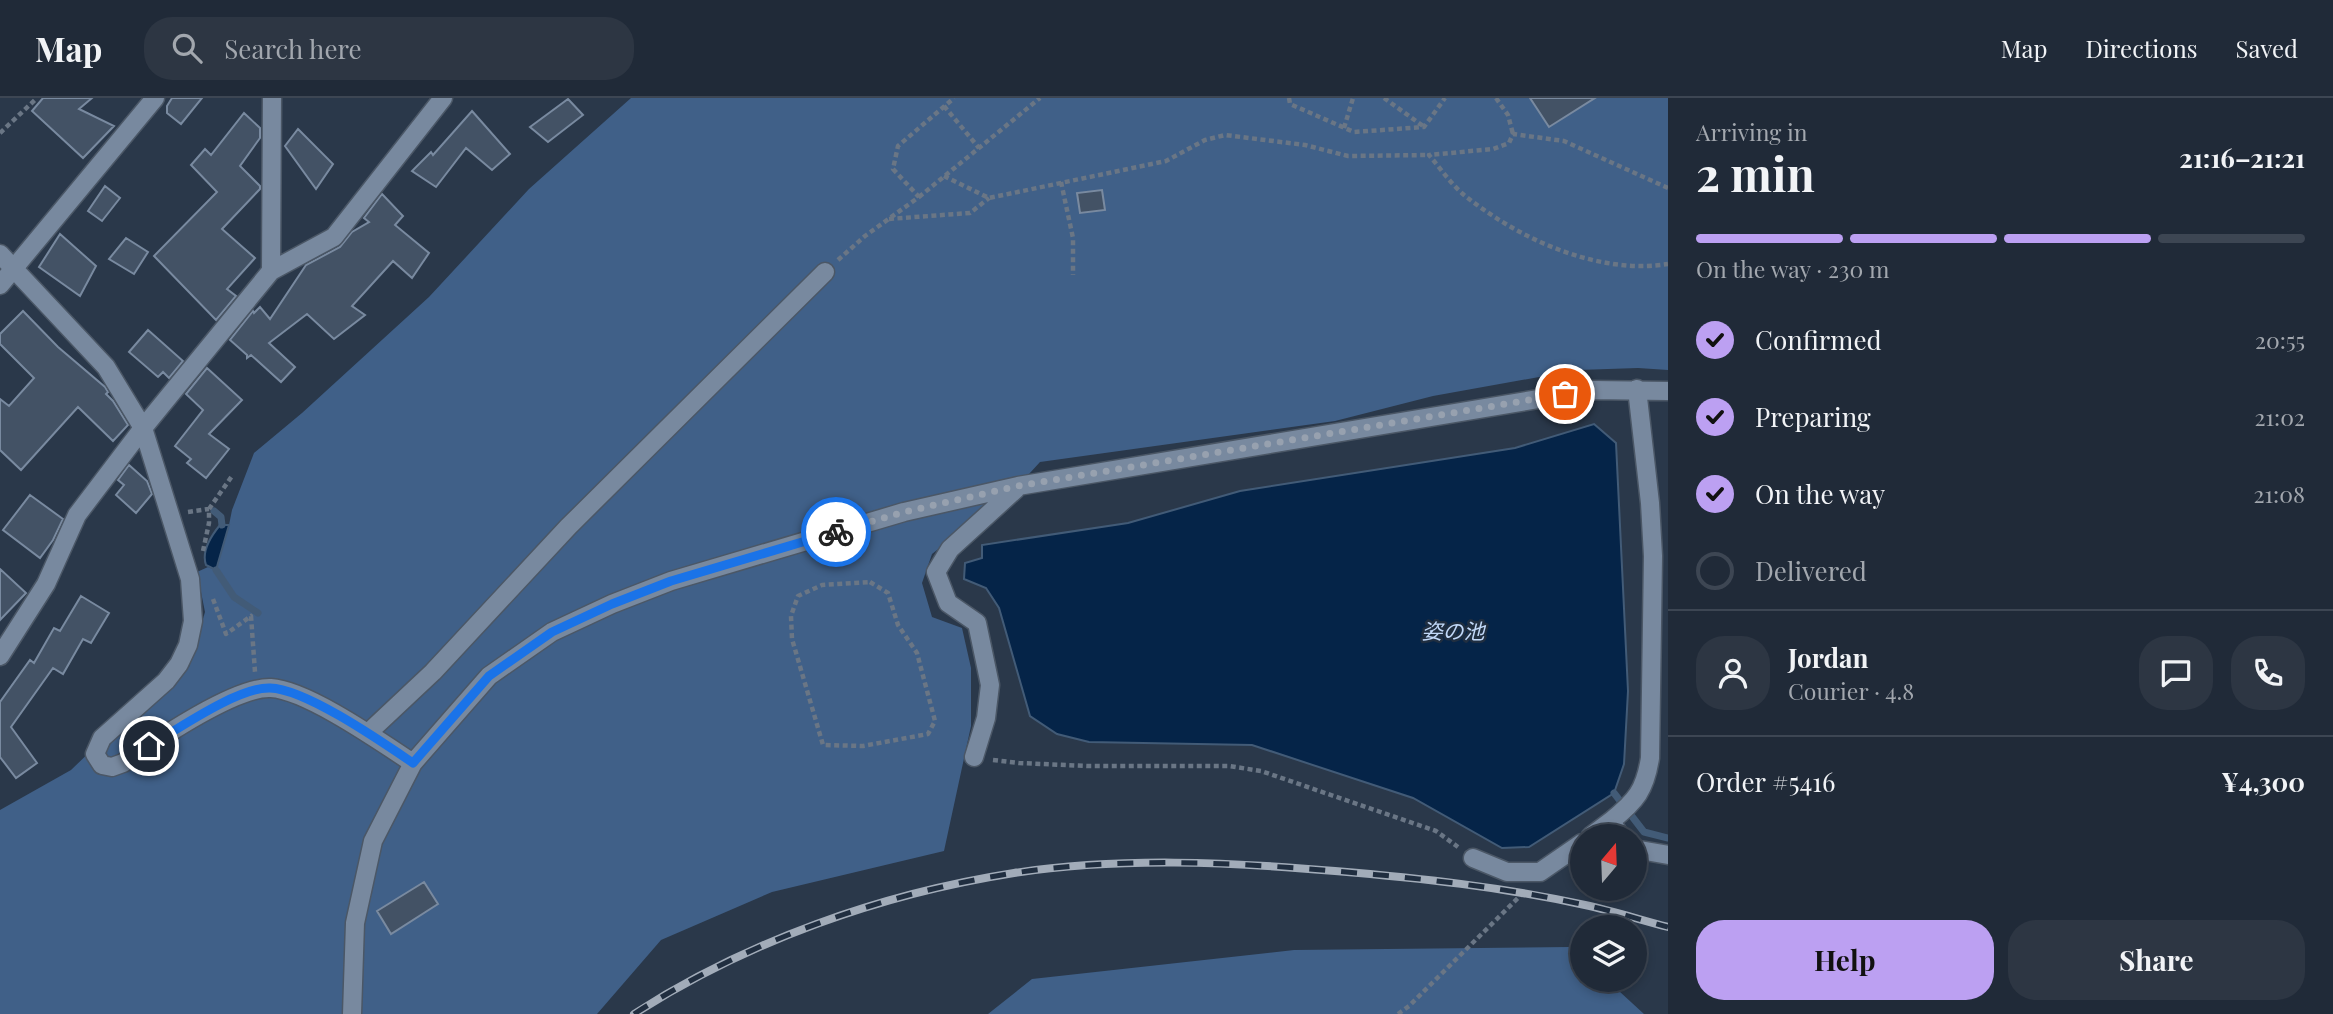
<!DOCTYPE html>
<meta charset="utf-8">
<style>
:root{--surface:#202a38;--page:#2d3643;--text:#f1f3f6;--muted:#a2a7ae;--line:#3d4653;--accent:#bca0f2}
body{margin:0;font-family:"Playfair Display","Noto Sans JP",serif;background:var(--page);color:var(--text);height:100vh;display:flex;flex-direction:column;font-size:26px;white-space:nowrap}
*{box-sizing:border-box;margin:0}
p{font-size:23px;color:var(--muted)}
.icon{flex:none;width:38px;height:38px;fill:none;stroke:currentColor;stroke-width:2;stroke-linecap:round;stroke-linejoin:round}
.map{position:relative;flex:1;overflow:hidden}
.panel{display:flex;flex-direction:column;background:var(--surface);width:665px}
.panel>*{flex:none}
.needle{width:46px;rotate:19deg}
.fabs{position:absolute;left:1570px;top:726px;display:grid;gap:14px}
.fabs a{display:grid;place-items:center;width:77px;height:77px;border-radius:50%;background:var(--surface);box-shadow:0 4px 10px #0003,0 0 0 2px var(--line);font-size:35px}
.pin{position:absolute;display:grid;place-items:center;width:60px;height:60px;color:#fff;margin:-30px;border:4px solid #fff;border-radius:50%;box-shadow:0 2px 7px #0007}
.courier{position:absolute;display:grid;place-items:center;width:70px;height:70px;margin:-35px;border:5px solid #1a73e8;border-radius:50%;background:#fff;color:#222;box-shadow:0 2px 9px #0007}
.summary em{font-style:normal;font-weight:700}
.summary div{display:flex;flex-direction:column-reverse}
.summary{display:flex;align-items:center;justify-content:space-between;height:119px;padding:0 28px}
h1{font-size:46px;font-weight:700;line-height:52px}
.bar{display:grid;grid-template-columns:repeat(4,1fr);gap:10px 7px;align-content:center;height:84px;padding:0 28px}
.bar i{height:9px;border-radius:5px;background:var(--line)}
.bar .selected{background:var(--accent)}
.bar p{grid-column:span 4}
.line{display:flex;align-items:center;gap:18px;padding:0 28px;border-top:2px solid var(--line)}
.line div{flex:1}
.round{display:grid;place-items:center;flex:none;width:74px;height:74px;border-radius:28px;background:var(--page)}
ol{padding:0 28px;list-style:none}
li{display:flex;align-items:center;gap:21px;height:77px}
li p{margin-inline-start:auto}
li .icon{padding:7px;border-radius:50%;background:var(--accent);color:#111;stroke-width:4}
li:last-child{color:var(--muted)}
li i{width:38px;height:38px;border:4px solid var(--line);border-radius:50%}
.cta{display:flex;gap:14px;margin-top:auto;padding:14px 28px}
.cta a{flex:1;height:80px;border-radius:28px;background:var(--accent);color:#111;font-size:28px;font-weight:700;line-height:80px;text-align:center}
.cta a+a{background:var(--page);color:var(--text)}
header{display:flex;align-items:center;gap:42px;box-sizing:border-box;height:98px;padding:0 35px;background:var(--surface);border-bottom:2px solid var(--line)}
header strong{font-size:33px}
nav{display:flex;gap:38px;margin-inline-start:auto;font-size:24px}
.search{width:490px;height:63px;background:var(--page);display:flex;align-items:center;gap:18px;box-sizing:border-box;padding:0 24px;border-radius:28px;color:var(--muted);font-size:26px}
main{display:flex;flex:1;min-height:0}
.map>svg:first-child{display:block}
</style>
<header>
<strong>Map</strong>
<div class="search"><svg class="icon" aria-label="search" viewBox="0 0 24 24"><circle cx="10" cy="10" r="6"/><path d="M15 15l6 6"/></svg>Search here</div>
<nav><a>Map</a><a>Directions</a><a>Saved</a></nav>
</header>
<main>
<div class="map">
<svg width="1668" height="916" viewBox="0 0 1668 916">
<rect width="100%" height="100%" fill="#2a384a"/>
<path fill="#406088" d="M631 0H1668V272L1638 270 1578 272 1433 298 1335 323 1040 364 1018 388 932 456 922 485 932 519 962 530 971 570V628L944 753 772 794 661 842 597 916H0V712L71 672 124 621 156 601 189 569 205 514 197 474 208 469 215 472 229 427 232 412 254 355 302 315 429 199 529 91Z
M1570 849 1582 860V882H1607L1644 916H988L1032 881 1294 852Z"/>
<path fill="#052448" stroke="#425b77" stroke-width="2" d="M1594 326 1616 345 1628 593 1624 666 1614 695 1529 749 1502 750 1413 700 1252 647 1089 644 1057 636 1030 618 999 510 986 490 964 481 965 465 982 460V447L1128 425 1240 393 1515 350Z
M220 427H229L216 472 206 467C201 453 211 438 220 427Z"/>
<g fill="none" stroke-linecap="round" stroke-linejoin="round">
<path stroke="#425b77" stroke-width="7" d="M214 413 221 419 222 427
M216 472 234 499 258 515
M1614 695 1644 734 1668 740"/>
</g>
<path fill="#435265" stroke="#798aa0" stroke-width="2" d="M43 0H92L79 11 114 28 83 60 32 13Z
M172 0H202L181 26 167 15V8Z
M1530 0H1595L1549 29Z
M568 1 583 17 548 44 530 29Z
M472 13 510 56 492 72 466 50 436 89 412 73 431 54 433 57Z
M244 15 260 30V40L240 68 260 88V91L222 131 255 160 227 191 236 198 216 222 154 158 217 94 191 67 205 51 211 57Z
M298 31 333 66 316 91 285 48Z
M105 88 120 100 102 123 88 113Z
M1102 92 1105 112 1080 115 1077 95Z
M382 96 403 118 395 127 429 155 412 180 393 163 352 208 365 217 334 241 307 216 269 245 295 269 281 284 251 257 247 260V257L230 242 253 213 254 215 260 209 270 221 306 167 340 149 352 134 369 124 364 120Z
M60 136 96 168 80 198 39 169Z
M126 140 148 154 134 176 109 161Z
M23 213 58 249 105 289 108 294 106 296 113 303 128 327 113 343 78 309 21 372 0 352V301L9 308 34 280 0 246V236Z
M148 232 183 263 169 280 163 274 158 279 129 254Z
M207 270 242 302 209 336 229 351 206 380 187 365 191 361 175 348 203 312 186 296Z
M129 367 147 383 152 396 136 415 116 397 124 387 118 382Z
M30 397 63 421 53 442 40 460 3 432Z
M0 471 26 495 0 522Z
M81 498 109 515 91 545 83 541 63 576 53 570 11 629 37 665 16 680 0 659V604L30 562 34 565 54 530 60 533Z
M424 784 438 806 391 836 377 813Z"/>
<g fill="none" stroke-linecap="round" stroke-linejoin="round">
<defs>
<path id="minor" d="M0 156 106 269 143 330 190 481 193 523 188 547 179 566 166 583 102 640 95 656 102 667 112 669 123 665C154 644 235 588 271 590 307 592 381 644 413 665
M271 173 272 0
M0 187 155 0
M0 558 46 486 77 417 143 330 271 173 334 139 443 0
M368 635 433 574 568 429 825 174
M974 659 986 620 990 587 977 525 948 505 936 474 950 451 1016 391
M1591 738 1611 723
M1620 738 1611 723C1636 703 1645 692 1650 660L1653 458 1650 405 1637 291
M1634 751 1668 757
M1473 760 1507 774H1540L1582 745
M352 916 355 825 373 743 413 665 489 578 552 534 612 506 671 483 904 414 1018 388 1592 292 1668 293"/>
</defs>
<use href="#minor" stroke="#4b5766" stroke-width="21"/>
<path stroke="#6a7685" stroke-width="4.5" stroke-dasharray="5 3.5" stroke-linecap="butt" d="M1289 0 1290 6 1354 34 1424 29 1445 0
M1384 0 1423 28
M1496 0 1508 17 1513 36
M944 8 979 50
M1344 30 1353 0
M0 35 37 0
M944 78 989 100 1166 63 1205 42 1225 37 1305 47 1348 58 1429 57
M1061 84 1073 140V177
M1668 90 1564 43 1513 36 1509 45 1493 51 1429 57C1440 70 1451 86 1464 97 1519 141 1597 177 1668 166
M919 99 1040 0
M889 121 970 115 989 100
M838 162 865 138 919 99 893 71 898 48 954 0
M188 414 209 411
M203 453 209 425V411L232 378
M870 484 888 495 898 527 917 555 935 623 928 636 863 648 823 647 792 541 791 518 798 498 822 487Z
M213 501 226 536 251 518 255 574
M993 662 1019 665 1088 668H1229L1261 673 1436 733 1458 749
M1398 916 1409 908 1524 794"/>
<use href="#minor" stroke="#78899f" stroke-width="18"/>
<defs>
<path id="rail" d="M634 916C748 843 880 796 1014 775 1119 759 1229 764 1335 773 1419 780 1503 789 1585 807 1613 813 1641 822 1668 829"/>
</defs>
<use href="#rail" stroke="#a2acb9" stroke-width="8"/>
<use href="#rail" stroke="#202e40" stroke-width="5" stroke-dasharray="16" stroke-linecap="butt"/>
</g>
<g fill="none" stroke-linecap="round" stroke-linejoin="round">
<path stroke="#97a1af" stroke-width="7" stroke-dasharray="0 12.6" d="M836 434 904 414 1018 388 1565 296"/>
<path stroke="#1a73e8" stroke-width="9" d="M149 648C178 631 238 589 270 590 306 591 382 644 413 665L489 578 552 534 612 506 671 483 836 434"/>
</g>
<g text-anchor="middle" dominant-baseline="central" stroke-width="5" stroke-linejoin="round" paint-order="stroke">
<g font-size="21" font-style="italic" fill="#c1d8f8" stroke="#202e40">
<text x="1453" y="532">姿の池</text>
</g>
</g>
</svg>
<div class="fabs">
<a><svg class="needle" viewBox="-14 -14 28 28"><path d="M0-13l5 13h-10z" fill="#e53935"/><path d="M0 13l5-13h-10z" fill="#a2a7ae"/></svg></a>
<a><svg class="icon" aria-label="layers" viewBox="0 0 24 24"><path d="M12 4l9 5-9 5-9-5zM3 14l9 5 9-5"/></svg></a>
</div>
<div class="pin" style="left:1565px;top:296px;background:#ea580c"><svg class="icon" aria-label="bag" viewBox="0 0 24 24"><path d="M5 8h14l-1 12H6zM9 8a3 3 0 0 1 6 0"/></svg></div>
<div class="pin" style="left:149px;top:648px;background:#1f2937"><svg class="icon" aria-label="home" viewBox="0 0 24 24"><path d="M3 11l9-7 9 7M6 9v11h12V9"/></svg></div>
<div class="courier" style="left:836px;top:434px"><svg class="icon" aria-label="bike" viewBox="0 0 24 24"><circle cx="6" cy="16" r="4"/><circle cx="18" cy="16" r="4"/><path d="M6 16l4-8h5l3 8M10 8l3 8H6M13 5h3"/></svg></div>
</div>
<section class="panel">
<div class="summary"><div><h1>2 min</h1><p>Arriving in</p></div><em>21:16–21:21</em></div>
<div class="bar"><i class="selected"></i><i class="selected"></i><i class="selected"></i><i></i><p>On the way · 230 m</p></div>
<ol>
<li><svg class="icon" aria-label="check" viewBox="0 0 24 24"><path d="M5 12l5 5 9-10"/></svg>Confirmed<p>20:55</p></li>
<li><svg class="icon" aria-label="check" viewBox="0 0 24 24"><path d="M5 12l5 5 9-10"/></svg>Preparing<p>21:02</p></li>
<li><svg class="icon" aria-label="check" viewBox="0 0 24 24"><path d="M5 12l5 5 9-10"/></svg>On the way<p>21:08</p></li>
<li><i></i>Delivered</li>
</ol>
<div class="line" style="height:126px"><a class="round"><svg class="icon" aria-label="person" viewBox="0 0 24 24"><circle cx="12" cy="8" r="4"/><path d="M4 21q1-7 8-7t8 7"/></svg></a><div><b>Jordan</b><p>Courier · 4.8</p></div><a class="round"><svg class="icon" aria-label="chat" viewBox="0 0 24 24"><path d="M4 5h16v11H9l-5 4z"/></svg></a><a class="round"><svg class="icon" aria-label="phone" viewBox="0 0 24 24"><path d="M5 4h4l2 5-3 2q2 4 5 5l2-3 5 2v4C11 20 4 13 5 4z"/></svg></a></div>
<div class="line" style="height:91px"><div>Order #5416</div><b>¥4,300</b></div>
<div class="cta"><a>Help</a><a>Share</a></div>
</section>
</main>
